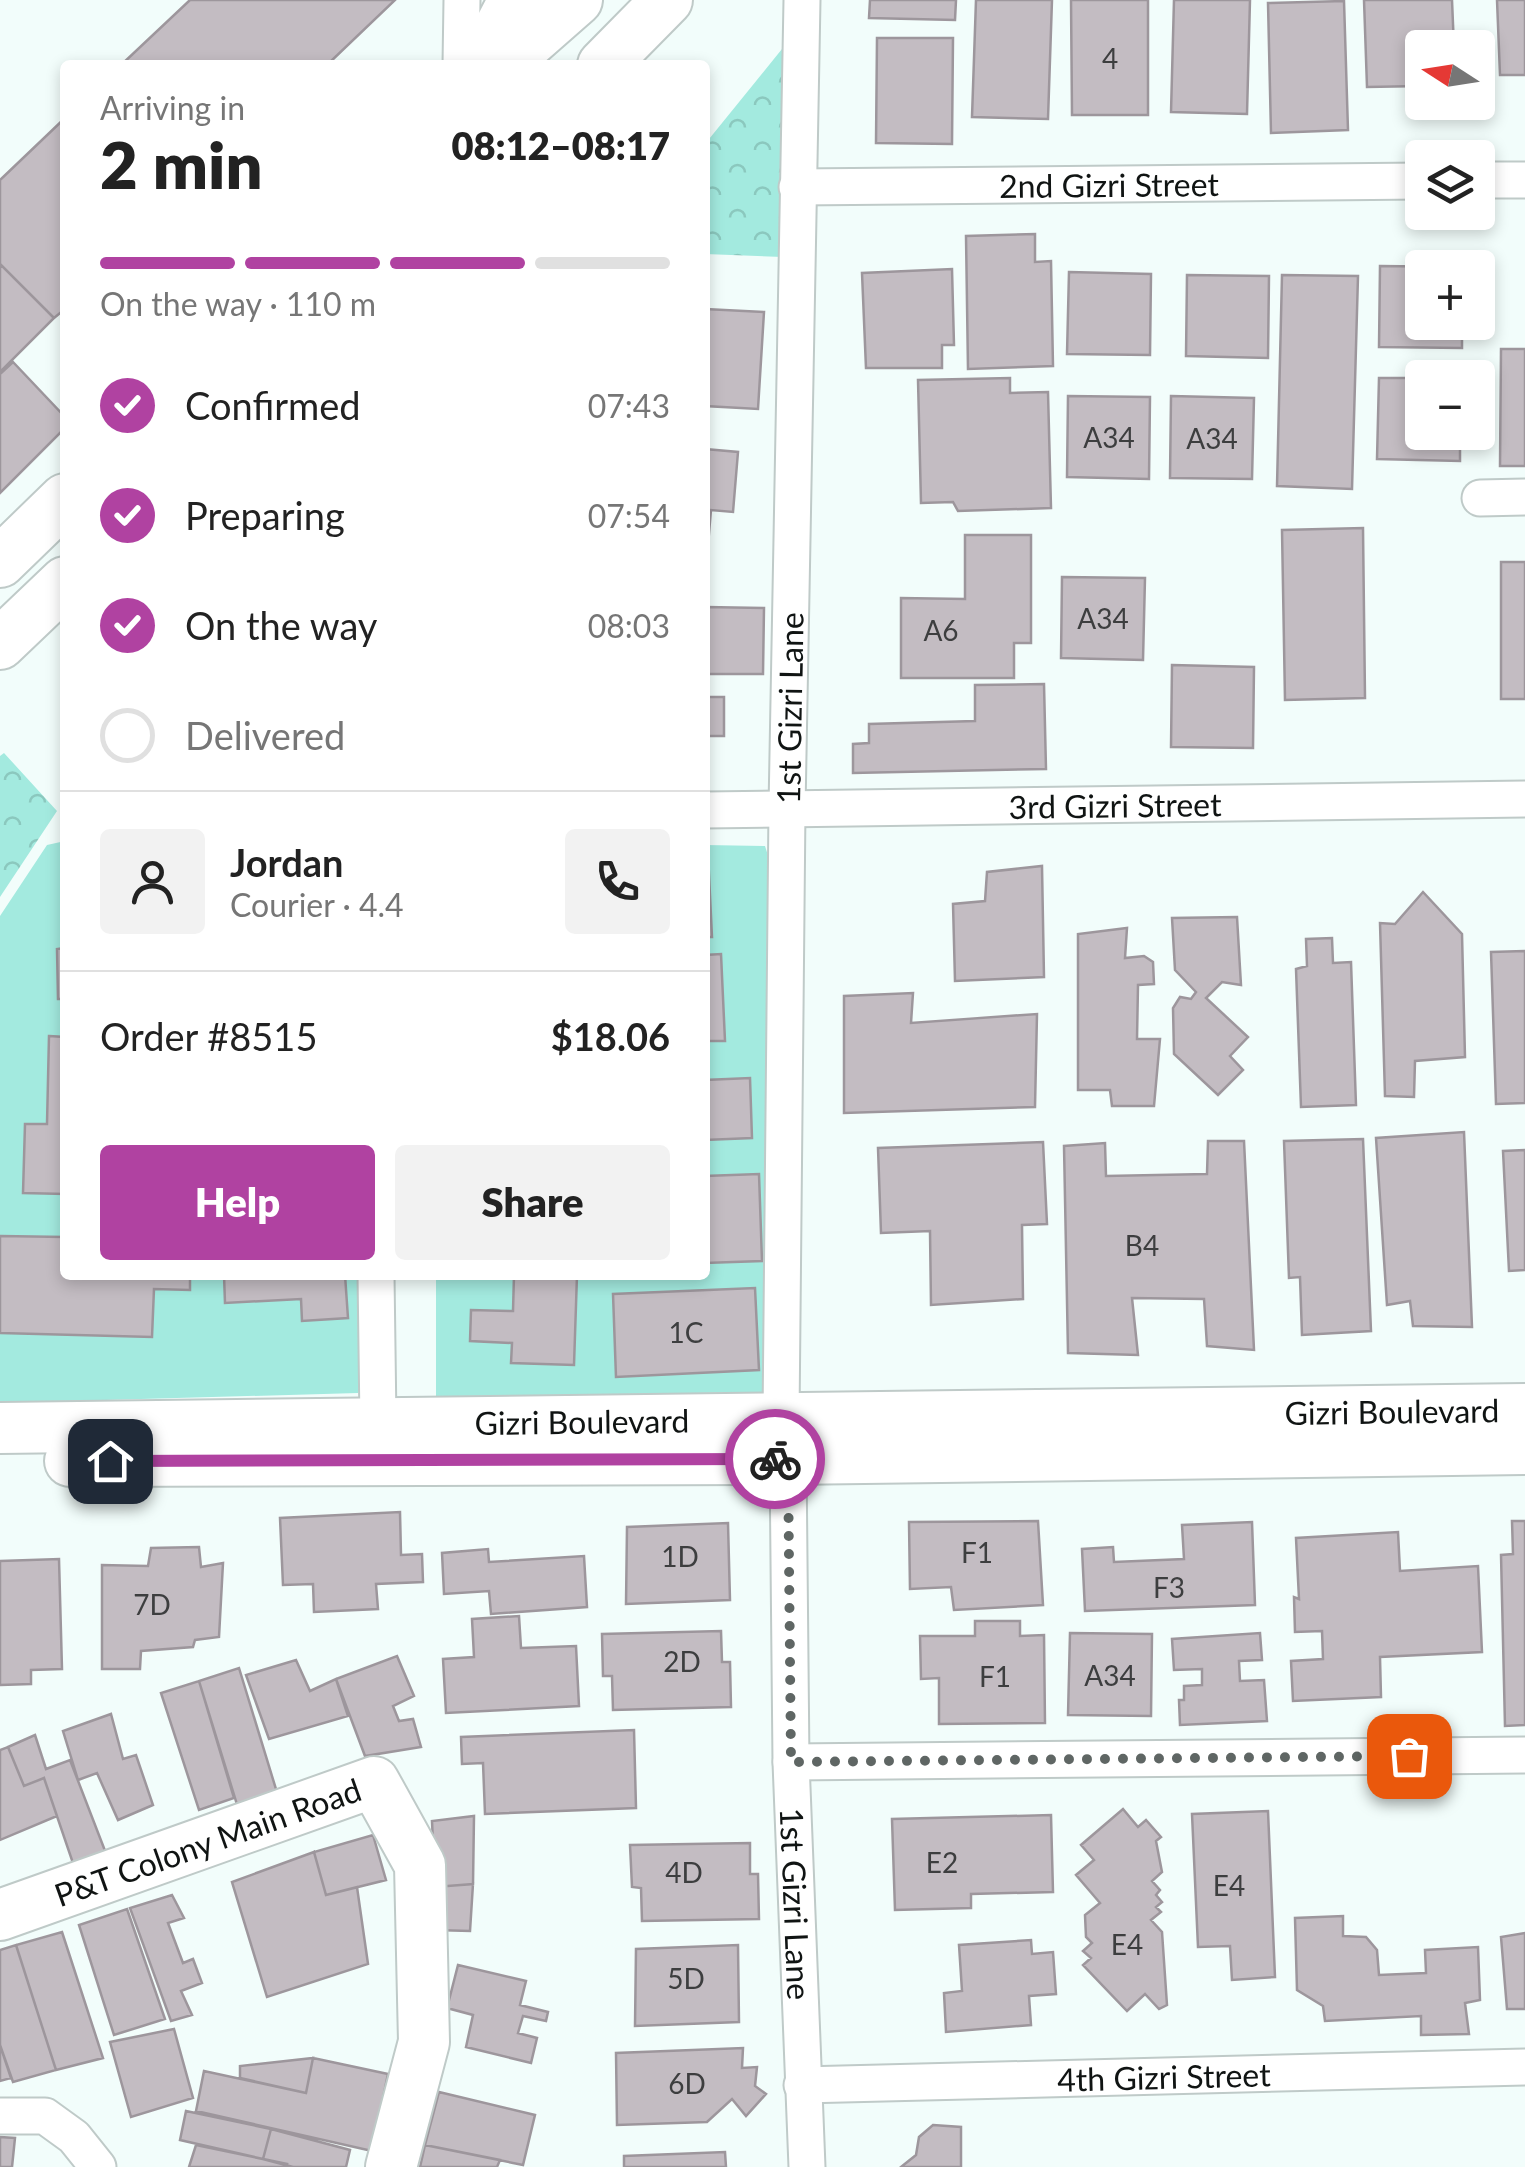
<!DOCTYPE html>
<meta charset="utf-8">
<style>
:root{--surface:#fff;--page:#f2f2f2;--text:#222;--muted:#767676;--line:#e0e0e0;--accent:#b042a1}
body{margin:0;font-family:Lato,sans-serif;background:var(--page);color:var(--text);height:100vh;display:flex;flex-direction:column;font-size:38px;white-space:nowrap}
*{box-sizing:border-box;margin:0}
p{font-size:32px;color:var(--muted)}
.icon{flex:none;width:55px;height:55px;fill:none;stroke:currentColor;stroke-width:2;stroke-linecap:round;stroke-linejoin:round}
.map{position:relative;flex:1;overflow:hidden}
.drawer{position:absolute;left:60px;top:60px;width:650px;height:1220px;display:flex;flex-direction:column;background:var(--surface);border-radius:10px;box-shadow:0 5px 15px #0003}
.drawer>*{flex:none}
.needle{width:65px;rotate:282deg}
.fabs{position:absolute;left:1405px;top:30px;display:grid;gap:20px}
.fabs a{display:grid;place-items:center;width:90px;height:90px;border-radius:10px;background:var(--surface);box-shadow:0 5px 15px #0003;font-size:50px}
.pin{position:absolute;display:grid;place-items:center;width:85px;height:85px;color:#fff;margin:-42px;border-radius:20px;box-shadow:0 5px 15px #0006}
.courier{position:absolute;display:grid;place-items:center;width:100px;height:100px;margin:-50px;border:8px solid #b042a1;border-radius:50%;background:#fff;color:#222;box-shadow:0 2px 12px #0007}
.headline em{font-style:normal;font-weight:800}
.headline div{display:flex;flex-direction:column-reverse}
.headline{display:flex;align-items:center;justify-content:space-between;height:170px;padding:0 40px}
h1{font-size:65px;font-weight:800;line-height:75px}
.bar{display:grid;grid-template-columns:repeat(4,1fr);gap:15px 10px;align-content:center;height:120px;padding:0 40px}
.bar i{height:12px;border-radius:8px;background:var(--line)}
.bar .active{background:var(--accent)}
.bar p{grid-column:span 4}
.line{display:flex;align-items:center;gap:25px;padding:0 40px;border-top:2px solid var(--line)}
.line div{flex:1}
.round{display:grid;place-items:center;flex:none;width:105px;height:105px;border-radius:10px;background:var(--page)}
ol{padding:0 40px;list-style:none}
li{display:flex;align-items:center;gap:30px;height:110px}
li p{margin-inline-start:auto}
li .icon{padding:10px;border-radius:50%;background:var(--accent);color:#fff;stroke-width:4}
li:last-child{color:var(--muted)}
li i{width:55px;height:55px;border:5px solid var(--line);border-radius:50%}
.cta{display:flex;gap:20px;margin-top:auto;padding:20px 40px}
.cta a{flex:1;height:115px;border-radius:10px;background:var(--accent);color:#fff;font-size:40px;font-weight:800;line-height:115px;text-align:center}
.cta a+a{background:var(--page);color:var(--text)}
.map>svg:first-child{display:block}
</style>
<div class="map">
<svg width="1525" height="2167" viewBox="0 0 1525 2167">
<defs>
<pattern id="park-crowns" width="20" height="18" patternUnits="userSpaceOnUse" patternTransform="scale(2.5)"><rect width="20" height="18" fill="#a3eadf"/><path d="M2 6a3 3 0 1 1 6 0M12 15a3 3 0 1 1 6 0" fill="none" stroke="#8bc8be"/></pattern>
</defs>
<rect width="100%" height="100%" fill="#f2fdfb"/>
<path fill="url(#park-crowns)" d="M786 44 783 257 705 254V144Z
M4 753 57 811 0 897V756Z"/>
<path fill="#a3eadf" d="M65 841V1275H366L368 1377 358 1393 0 1403V916L47 845Z
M705 845 765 846 772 868 770 1392 436 1397V1275H705Z"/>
<path fill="#c3bcc2" stroke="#9d969c" stroke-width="2.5" d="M190 0H395L327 65H121Z
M870 0H956L955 20 869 18Z
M976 0H1052L1048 119 972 117Z
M1071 0H1148V115H1072Z
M1174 0H1250L1247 114 1171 112Z
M1364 0H1452L1454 48H1422V86L1367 87Z
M1497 0H1525V75H1500Z
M1344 1 1348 130 1271 133 1268 3Z
M877 38H953L952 144 876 143Z
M65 118V309L54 318 0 264V180Z
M1035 234V262L1051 261 1053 366 968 369 966 236Z
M0 264 54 318 0 372Z
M1380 266 1463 267 1422 268V322H1462V348L1379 347Z
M952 269 954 345H942V368H866L862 273Z
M1069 272 1151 274 1150 355 1067 354Z
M1187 275 1269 276 1268 358 1186 356Z
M1282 275 1358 276 1352 489 1277 486Z
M705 309 764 312 758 409 705 406Z
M1501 349H1525V466H1500Z
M13 362 65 417V428L0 493V374Z
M1010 378V393L1048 392 1051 508 958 511 953 502 921 503 918 380Z
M1379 378H1422V432H1460V461L1377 459Z
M1068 396 1150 397 1149 479 1067 477Z
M1171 396 1254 398 1252 479 1170 478Z
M705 449 738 452 733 512 711 510 705 580Z
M1363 528 1365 698 1285 700 1282 530Z
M965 535H1031V643H1014V678H901V598L965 599Z
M1501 562H1525V699H1501Z
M1062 577 1145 578 1143 660 1061 658Z
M705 607 764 608 763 674H705Z
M1172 665 1254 667 1253 748 1171 747Z
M1044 684 1046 769 853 773V744L869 743V724L975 721V685Z
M705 697H724V736H705Z
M705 854H708L712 937H705Z
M1042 866 1044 977 955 981 953 904 985 901 987 872Z
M1423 892 1462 934 1465 1057 1415 1061 1414 1097 1385 1096 1380 923 1395 924Z
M1237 917 1241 985 1222 982 1206 998 1248 1037 1230 1056 1243 1070 1218 1095 1174 1054 1173 1008 1180 997 1191 999 1196 992 1175 970 1172 918Z
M1127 928 1125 958 1144 956 1153 962 1154 984 1138 985 1137 1039H1160L1154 1106H1112L1110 1090H1078V934Z
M1332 938 1333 963 1351 962 1356 1105 1301 1107 1296 969 1307 966 1306 939Z
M65 948V999H58L57 949Z
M1525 951V1103L1496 1104 1491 952Z
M721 954 725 1041H705V955Z
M913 993 911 1023 1037 1014 1035 1107 844 1113V996Z
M49 1036 65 1037V1194L23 1193 25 1124H47Z
M750 1078 752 1138 705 1140V1080Z
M1464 1132 1472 1327 1413 1326 1410 1301 1387 1305 1376 1138Z
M1363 1139 1371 1331 1302 1335 1300 1277 1289 1278 1284 1141Z
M1208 1141H1244L1254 1350 1207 1346 1204 1299 1132 1298 1138 1355 1068 1353 1064 1146 1105 1143 1106 1176 1207 1174Z
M1043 1142 1047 1224 1022 1225 1023 1299 931 1305 930 1231 881 1233 878 1148Z
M1525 1150V1270L1509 1271 1503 1151Z
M759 1174 762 1261 705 1263V1176Z
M0 1236 65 1237V1275H190V1290L154 1289 152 1337 0 1333Z
M224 1275H345L348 1318 302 1321 301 1299 225 1303Z
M514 1275H577L574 1365 511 1363 512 1343 470 1341 471 1310 513 1311Z
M755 1288 759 1370 616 1377 613 1294Z
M400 1512 401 1555 422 1554 423 1582 376 1584 378 1609 314 1612 313 1584 283 1585 280 1518Z
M1038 1521 1043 1605 954 1610 951 1587 910 1589 909 1522Z
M1512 1521H1525V1725L1505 1726 1501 1555 1513 1554Z
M1252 1522 1255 1605 1085 1611 1082 1549 1113 1547 1114 1562 1184 1559 1182 1525Z
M728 1523 730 1600 626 1604 627 1527Z
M1398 1532 1400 1571 1478 1566 1482 1652 1380 1657 1381 1697 1293 1701 1291 1661 1323 1659 1322 1631 1295 1632 1294 1597 1299 1599 1296 1538Z
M199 1547 201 1567 223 1563 219 1637 195 1640 193 1647 141 1651 140 1669H102V1565L148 1566 151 1548Z
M488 1549 489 1562 584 1556 587 1607 491 1614 489 1591 444 1594 442 1553Z
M59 1559 62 1669 31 1670V1684L0 1685V1561Z
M519 1616 521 1648 576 1646 579 1706 446 1713 443 1659 474 1657 472 1619Z
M975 1621H1020V1636L1044 1635 1045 1723 939 1724V1678L921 1679 920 1636H975Z
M721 1631 722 1662H730L731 1707 613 1710 612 1676H603L602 1634Z
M1070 1633 1152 1634 1151 1716 1068 1715Z
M1260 1633 1262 1660 1239 1661 1240 1681 1264 1680 1267 1721 1180 1725 1179 1700H1184V1686L1202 1685V1669L1174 1670 1172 1639Z
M397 1656 414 1696 393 1706 399 1721 413 1719 421 1747 365 1756 336 1679Z
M296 1660 310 1691 336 1679 348 1716 269 1739 246 1675Z
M239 1668 279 1799 239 1811 199 1681Z
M199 1681 234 1798 199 1810 161 1693Z
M111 1714 123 1759 136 1755 153 1805 118 1820 97 1773 78 1780 63 1731Z
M634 1730 636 1808 485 1814 483 1763 462 1764 461 1737Z
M35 1735 46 1769 70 1760 107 1856 76 1872 44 1778 24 1786 8 1747Z
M8 1747 24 1786 44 1778 57 1816 0 1840V1750Z
M1123 1809 1138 1827 1146 1820 1161 1837 1156 1841 1162 1872 1152 1881 1160 1890 1156 1895 1162 1902 1156 1907 1161 1912 1151 1920 1162 1932 1167 2005 1159 2009 1145 1994 1127 2011 1083 1965 1091 1958 1083 1951 1092 1943 1086 1937 1085 1915 1100 1903 1076 1875 1094 1860 1081 1845Z
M1268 1811 1275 1977 1232 1980 1230 1946 1198 1947 1192 1814Z
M1051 1815 1053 1892 971 1894V1908L895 1910 892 1819Z
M474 1816 473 1884 435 1887 432 1821Z
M373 1835 386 1880 326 1895 314 1852Z
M750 1843V1874H758L759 1919 642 1921 641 1888 632 1887 630 1845Z
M314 1852 326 1895 357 1887 368 1964 267 1997 232 1882Z
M473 1884 470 1931 435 1930V1887Z
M172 1895 184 1918 168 1923 183 1963 193 1959 202 1983 181 1991 192 2015 171 2021 130 1908Z
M127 1909 165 2019 114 2035 79 1925Z
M1343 1916V1936L1366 1937 1377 1950 1379 1975 1426 1973 1425 1950 1478 1947 1480 2000 1465 2003 1469 2034 1421 2035V2016L1325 2021 1323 2006 1297 1990 1295 1918Z
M62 1932 103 2058 56 2070 16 1945Z
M1525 1933V2009H1507L1501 1937Z
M1031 1940 1032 1954 1053 1952 1056 1994 1029 1996 1031 2025 946 2032 944 1993 962 1991 959 1945Z
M16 1945 56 2070 13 2082 0 2045V1950Z
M738 1945 739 2022 635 2026 636 1949Z
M458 1965 526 1981 520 2005 548 2012 546 2021 523 2016 518 2033 537 2038 531 2063 466 2047 473 2015 447 2008Z
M174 2029 193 2098 131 2117 110 2042Z
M0 2045 11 2078 0 2081Z
M743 2048 742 2068 757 2067 755 2086 766 2094 746 2116 732 2099 707 2122 617 2125 616 2053Z
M313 2058 388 2074 372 2151 196 2111 204 2071 306 2093Z
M313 2058 306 2093 240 2078V2066Z
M439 2092 535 2115 523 2165 425 2145Z
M186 2111 271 2129 263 2159 180 2140Z
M933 2125 961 2127V2167H901L916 2155 919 2137Z
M271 2129 350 2150 346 2167H293L263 2159Z
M0 2137 15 2138 12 2167H0Z
M196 2145 287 2164 286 2167H189Z
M425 2145 500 2160 497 2167H420Z
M725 2152 726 2167H624V2156Z"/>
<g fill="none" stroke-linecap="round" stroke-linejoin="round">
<defs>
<g id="street">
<path d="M461 65 462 0"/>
<path d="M1478 180H1525"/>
<path id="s1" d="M797 187 1422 181"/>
<path d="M1480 498 1525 497"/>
<path id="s2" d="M705 810 1525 799"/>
<path d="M376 1275 378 1422"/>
<path id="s3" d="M781 1418 787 808 802 0"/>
<path id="s4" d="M788 1459 791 1762 807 2167"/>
<path d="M791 1762 1525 1755"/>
<path id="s5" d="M802 2085 1525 2067"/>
<path d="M0 2116H45L74 2137 98 2167"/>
</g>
<g id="secondary">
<path d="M480 65 514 0"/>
<path d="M503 65 577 0"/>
<path d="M603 65 667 0"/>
<path d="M0 562 65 499"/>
<path d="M0 644 65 582"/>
<path id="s6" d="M0 1428 1525 1409"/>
<path d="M70 1461 788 1459 1525 1449"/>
<path id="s7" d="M0 1915 374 1782 420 1865 424 2042 391 2167"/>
</g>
</defs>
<use href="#street" stroke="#bfcac8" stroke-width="39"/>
<use href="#secondary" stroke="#bfcac8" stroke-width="54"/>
<use href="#street" stroke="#fff" stroke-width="35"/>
<use href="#secondary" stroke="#fff" stroke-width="50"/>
</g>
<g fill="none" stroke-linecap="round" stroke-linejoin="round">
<path stroke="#5f6664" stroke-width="10" stroke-dasharray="0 18" d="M775 1459H788L791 1762 1409 1756"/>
<path stroke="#b042a1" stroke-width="12" d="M110 1461 775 1459"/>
</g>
<g text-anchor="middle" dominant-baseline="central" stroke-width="10" stroke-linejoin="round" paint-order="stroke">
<g font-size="28" fill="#3d3e3f">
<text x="1110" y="58">4</text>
<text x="1109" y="437">A34</text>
<text x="1212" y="438">A34</text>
<text x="1103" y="618">A34</text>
<text x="941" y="630">A6</text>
<text x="1142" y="1245">B4</text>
<text x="686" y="1332">1C</text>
<text x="977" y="1552">F1</text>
<text x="680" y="1556">1D</text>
<text x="1169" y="1587">F3</text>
<text x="152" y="1604">7D</text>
<text x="682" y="1661">2D</text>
<text x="1110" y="1675">A34</text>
<text x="995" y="1676">F1</text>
<text x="942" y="1862">E2</text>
<text x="684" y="1872">4D</text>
<text x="1229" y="1885">E4</text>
<text x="1127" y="1944">E4</text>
<text x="686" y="1978">5D</text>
<text x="687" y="2083">6D</text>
</g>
<g font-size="32" fill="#101413" stroke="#f2fdfb">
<text stroke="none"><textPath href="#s1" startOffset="312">2nd Gizri Street</textPath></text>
<text stroke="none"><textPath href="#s3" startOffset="710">1st Gizri Lane</textPath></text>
<text stroke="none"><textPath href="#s2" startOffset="410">3rd Gizri Street</textPath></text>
<text stroke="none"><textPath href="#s6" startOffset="1392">Gizri Boulevard</textPath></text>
<text stroke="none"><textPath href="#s6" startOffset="582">Gizri Boulevard</textPath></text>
<text stroke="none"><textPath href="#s7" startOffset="220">P&amp;T Colony Main Road</textPath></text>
<text stroke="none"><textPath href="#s4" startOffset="445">1st Gizri Lane</textPath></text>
<text stroke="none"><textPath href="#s5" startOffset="362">4th Gizri Street</textPath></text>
</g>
</g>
</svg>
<div class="fabs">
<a><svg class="needle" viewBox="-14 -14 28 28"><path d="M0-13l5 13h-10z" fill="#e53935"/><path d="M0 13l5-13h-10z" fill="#767676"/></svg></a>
<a><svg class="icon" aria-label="layers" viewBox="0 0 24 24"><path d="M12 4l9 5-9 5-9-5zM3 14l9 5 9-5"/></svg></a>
<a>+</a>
<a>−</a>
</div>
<div class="pin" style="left:1409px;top:1756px;background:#ea580c"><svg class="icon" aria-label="bag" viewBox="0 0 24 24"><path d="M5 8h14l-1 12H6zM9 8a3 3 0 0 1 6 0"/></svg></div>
<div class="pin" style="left:110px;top:1461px;background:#1f2937"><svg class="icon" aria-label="home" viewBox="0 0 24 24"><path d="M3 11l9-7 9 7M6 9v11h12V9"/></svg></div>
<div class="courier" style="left:775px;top:1459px"><svg class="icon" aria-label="bike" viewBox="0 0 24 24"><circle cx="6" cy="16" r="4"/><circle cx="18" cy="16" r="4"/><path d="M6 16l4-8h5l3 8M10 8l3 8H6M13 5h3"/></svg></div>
<section class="drawer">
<div class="headline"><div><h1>2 min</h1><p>Arriving in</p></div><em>08:12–08:17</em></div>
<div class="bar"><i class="active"></i><i class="active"></i><i class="active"></i><i></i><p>On the way · 110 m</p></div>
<ol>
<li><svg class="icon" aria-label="check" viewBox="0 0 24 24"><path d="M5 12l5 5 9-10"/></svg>Confirmed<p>07:43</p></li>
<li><svg class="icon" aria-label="check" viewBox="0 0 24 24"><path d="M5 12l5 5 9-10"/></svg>Preparing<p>07:54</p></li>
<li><svg class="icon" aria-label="check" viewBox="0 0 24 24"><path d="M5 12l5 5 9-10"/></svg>On the way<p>08:03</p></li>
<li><i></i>Delivered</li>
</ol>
<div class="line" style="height:180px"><a class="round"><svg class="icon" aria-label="person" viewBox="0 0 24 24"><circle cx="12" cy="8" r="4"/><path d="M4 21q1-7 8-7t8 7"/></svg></a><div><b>Jordan</b><p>Courier · 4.4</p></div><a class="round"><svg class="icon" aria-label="phone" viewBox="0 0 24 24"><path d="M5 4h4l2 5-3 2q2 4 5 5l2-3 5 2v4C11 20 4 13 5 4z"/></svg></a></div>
<div class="line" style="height:130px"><div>Order #8515</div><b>$18.06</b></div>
<div class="cta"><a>Help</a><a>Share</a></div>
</section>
</div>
